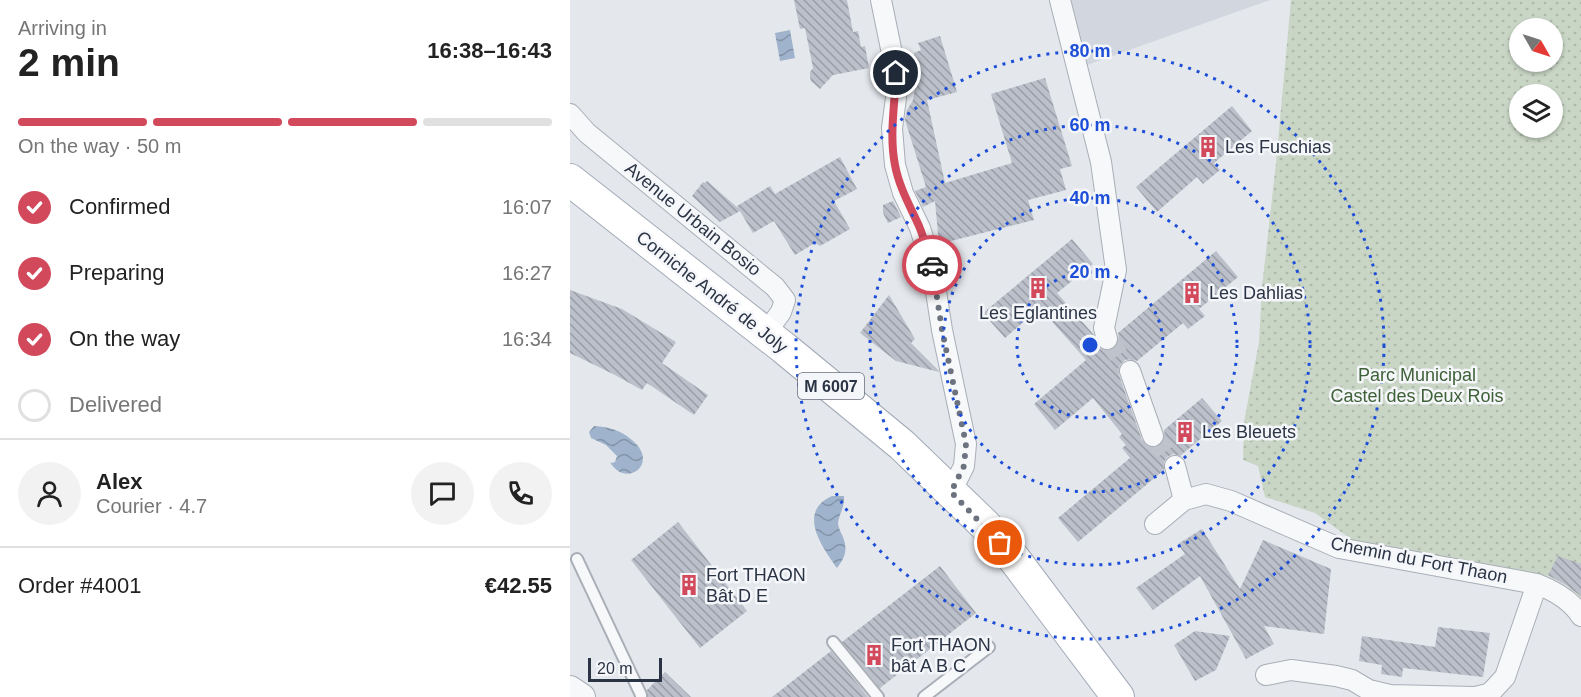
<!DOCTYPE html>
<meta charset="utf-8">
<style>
:root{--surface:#fff;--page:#f2f2f2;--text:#222;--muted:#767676;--line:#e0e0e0;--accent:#d1495b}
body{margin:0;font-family:Arial,sans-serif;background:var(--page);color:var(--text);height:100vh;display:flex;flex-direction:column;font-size:22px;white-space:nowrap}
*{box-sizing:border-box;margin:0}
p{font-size:20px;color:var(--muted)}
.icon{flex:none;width:33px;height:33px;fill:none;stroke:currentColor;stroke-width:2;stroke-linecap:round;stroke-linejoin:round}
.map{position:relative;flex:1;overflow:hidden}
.details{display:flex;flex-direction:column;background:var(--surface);width:570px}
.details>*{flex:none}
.needle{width:39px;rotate:129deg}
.buttons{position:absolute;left:939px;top:18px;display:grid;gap:12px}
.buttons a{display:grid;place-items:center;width:54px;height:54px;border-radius:50%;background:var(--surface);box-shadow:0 2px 4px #0004;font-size:30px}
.scale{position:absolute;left:18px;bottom:15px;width:74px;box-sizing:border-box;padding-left:6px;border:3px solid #2b3445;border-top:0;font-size:16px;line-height:21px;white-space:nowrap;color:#2b3445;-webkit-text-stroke:4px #f4f6f9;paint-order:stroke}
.pin{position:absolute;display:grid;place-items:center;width:51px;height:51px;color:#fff;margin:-26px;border:3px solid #fff;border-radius:50%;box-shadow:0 2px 6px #0007}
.courier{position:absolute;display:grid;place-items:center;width:60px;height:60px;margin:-30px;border:4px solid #d1495b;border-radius:50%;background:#fff;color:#222;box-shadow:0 2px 8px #0007}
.summary em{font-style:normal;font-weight:600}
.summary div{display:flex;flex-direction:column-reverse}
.summary{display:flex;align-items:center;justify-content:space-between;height:102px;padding:0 18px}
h1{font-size:39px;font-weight:600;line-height:45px}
.bar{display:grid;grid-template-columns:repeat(4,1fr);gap:9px 6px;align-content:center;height:72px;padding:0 18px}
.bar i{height:8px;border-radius:4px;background:var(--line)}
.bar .on{background:var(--accent)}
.bar p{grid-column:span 4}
.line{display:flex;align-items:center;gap:15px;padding:0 18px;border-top:2px solid var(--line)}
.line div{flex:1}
.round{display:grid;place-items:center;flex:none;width:63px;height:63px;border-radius:32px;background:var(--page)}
ol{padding:0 18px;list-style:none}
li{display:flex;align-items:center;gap:18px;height:66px}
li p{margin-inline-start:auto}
li .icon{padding:6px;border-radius:50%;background:var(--accent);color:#fff;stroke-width:4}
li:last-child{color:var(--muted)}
li i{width:33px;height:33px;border:3px solid var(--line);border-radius:50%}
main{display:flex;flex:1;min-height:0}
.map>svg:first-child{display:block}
</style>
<main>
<section class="details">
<div class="summary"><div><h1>2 min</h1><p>Arriving in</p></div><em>16:38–16:43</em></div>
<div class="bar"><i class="on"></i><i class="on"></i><i class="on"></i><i></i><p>On the way · 50 m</p></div>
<ol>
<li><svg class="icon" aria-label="check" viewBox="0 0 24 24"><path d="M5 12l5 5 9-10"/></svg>Confirmed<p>16:07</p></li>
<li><svg class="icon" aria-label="check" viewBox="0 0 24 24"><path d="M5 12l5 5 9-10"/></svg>Preparing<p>16:27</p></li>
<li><svg class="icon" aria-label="check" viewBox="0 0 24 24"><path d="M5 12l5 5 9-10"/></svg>On the way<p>16:34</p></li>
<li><i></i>Delivered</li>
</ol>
<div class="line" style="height:108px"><a class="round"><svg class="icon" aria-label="person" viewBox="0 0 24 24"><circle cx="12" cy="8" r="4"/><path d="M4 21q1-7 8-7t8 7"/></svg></a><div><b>Alex</b><p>Courier · 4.7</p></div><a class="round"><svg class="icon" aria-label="chat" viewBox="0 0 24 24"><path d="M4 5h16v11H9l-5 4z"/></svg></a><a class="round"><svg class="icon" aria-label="phone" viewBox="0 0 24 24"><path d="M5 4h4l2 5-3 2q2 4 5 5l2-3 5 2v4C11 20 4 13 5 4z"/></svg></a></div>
<div class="line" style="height:78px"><div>Order #4001</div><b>€42.55</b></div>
</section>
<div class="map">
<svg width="1011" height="697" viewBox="0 0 1011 697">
<defs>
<pattern id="park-dots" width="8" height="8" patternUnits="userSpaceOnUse" patternTransform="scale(1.5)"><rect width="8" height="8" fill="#c9d6c5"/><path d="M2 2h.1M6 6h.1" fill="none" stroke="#adb8ab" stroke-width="1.8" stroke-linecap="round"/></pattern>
<pattern id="water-waves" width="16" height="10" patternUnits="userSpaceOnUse" patternTransform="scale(1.5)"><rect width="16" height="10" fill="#9fb4cc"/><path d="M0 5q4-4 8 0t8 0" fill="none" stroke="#8293a7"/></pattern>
<pattern id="building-back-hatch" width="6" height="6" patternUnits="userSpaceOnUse" patternTransform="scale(1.5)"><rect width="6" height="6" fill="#bbc0ca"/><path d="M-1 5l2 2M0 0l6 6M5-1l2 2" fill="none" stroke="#989da6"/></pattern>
</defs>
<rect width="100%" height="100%" fill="#e4e7ec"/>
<path fill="#d2d6de" d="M499 0H700L517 65Z"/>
<path fill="url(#park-dots)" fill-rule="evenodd" d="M721 0H1011V598L996 585 978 576 785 542 745 513 695 497 688 466 673 460 674 422 689 342 692 287 706 163ZM950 28H982V62H950ZM950 94H982V128H950Z"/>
<path fill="url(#water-waves)" d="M220 30 225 58 210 61 205 33Z
M24 426C40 427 50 430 62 440 91 464 55 489 40 462L42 463 45 462 47 456 36 445 21 438 19 432Z
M262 496H274C275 508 268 516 268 524 269 529 271 533 273 537 278 550 275 558 267 568 253 548 226 512 262 496Z"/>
<path fill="url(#building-back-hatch)" d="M224 0H277L283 32 288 31 291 47 295 46 299 68 263 75 250 89 241 81 240 77V72L243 68 235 28 230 29Z
M370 36 387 92 357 100 375 183 442 163 421 94 475 78 502 166 490 169 496 190 458 200 464 220 369 244 365 201 353 207 345 191 356 187 335 120 337 110 343 100 345 89 346 80 344 67V53L351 50 348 43Z
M662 106 682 131 644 163 650 170 633 184 627 177 587 212 566 187Z
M270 157 287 189 264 201 280 229 250 246 245 243 225 255 204 221 183 233 170 211 150 222 122 196 133 182 135 183 137 181 168 208 167 206 200 186 205 194Z
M323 201 331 217 318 223 313 213V205Z
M502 239 523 264 487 293 524 335 528 347 535 351 541 350 545 348 549 341 548 333 646 251 668 277 629 309 635 316 618 329 613 323 567 361 562 359 555 360 551 364 548 369 549 375 572 440 576 445 580 448 586 447 592 444 595 438 594 430 632 398 652 421 610 456 603 454 597 457 594 462V470L508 542 488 518 560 458 552 448 556 445 549 437 552 434 523 398 485 430 464 404 516 360 470 308 435 338 413 313Z
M0 290 52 309 106 342 92 363 138 395 124 415 77 383 72 390 45 375 0 353Z
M319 295 345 339 341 343 368 370 369 372 326 361 290 333Z
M108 522 177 611 130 648 61 560Z
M632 529 670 589 693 540 761 569 754 634 694 626 704 644 676 659 630 576 583 610 566 588 615 554 608 544Z
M988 556 1011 564V596L996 585 978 575Z
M370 566 406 613 310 688 272 642Z
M868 627 920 633 913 677 833 668 832 677 811 674 812 665 789 661 792 636 865 647Z
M625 631 660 636 646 670 625 681 604 645Z
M261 651 298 697H202Z
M95 672 121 697H78L77 690Z"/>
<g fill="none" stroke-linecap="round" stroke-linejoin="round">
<path stroke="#bfc3cb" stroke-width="20" stroke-dasharray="20 10" stroke-linecap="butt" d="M537 339 560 371
M583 436 605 466"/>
<defs>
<path id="service" d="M7 559 71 695V697
M263 642 308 697
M354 697 419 647"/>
<path id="minor" d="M311 0 326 73V98L322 128 325 165 333 193 350 228 362 266 372 330 396 444 394 466 381 492
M490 0 531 162 546 270 534 328 537 339
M0 114 17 133 205 287 215 300 211 312 195 334
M560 371 583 436
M605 466 614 500
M585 524 614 500 636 494 661 501 769 548 967 584C985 591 1001 600 1011 616
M696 675 721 670 766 676 782 680 799 690 820 695 904 697
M905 697 918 694 923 690 935 677 967 584"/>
<path id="tertiary" d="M0 689 12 697"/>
<path id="primary" d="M0 180 214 348 332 445 415 525 445 560 548 697"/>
</defs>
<use href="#service" stroke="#a9aeb7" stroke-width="14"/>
<use href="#minor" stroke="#a9aeb7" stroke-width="22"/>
<use href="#tertiary" stroke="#a9aeb7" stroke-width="28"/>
<use href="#primary" stroke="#a3abb8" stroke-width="34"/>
<use href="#service" stroke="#f7f8fa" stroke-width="10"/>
<use href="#minor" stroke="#f7f8fa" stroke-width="20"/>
<use href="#tertiary" stroke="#f7f8fa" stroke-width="26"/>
<use href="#primary" stroke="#fff" stroke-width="32"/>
</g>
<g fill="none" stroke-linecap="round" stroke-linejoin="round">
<path stroke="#6c737f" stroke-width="6" stroke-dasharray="0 10.8" d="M362 265 372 330 396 444 394 466 381 492 430 543"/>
<path stroke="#d1495b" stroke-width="8" d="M326 73C325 104 319 135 325 165 329 187 340 206 349 226 354 238 358 252 362 265"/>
</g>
<g fill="none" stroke="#1d4ed8" stroke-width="3" stroke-dasharray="3 6">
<circle cx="520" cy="345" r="73"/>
<circle cx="520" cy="345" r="147"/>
<circle cx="520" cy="345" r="220"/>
<circle cx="520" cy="345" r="294"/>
</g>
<defs>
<symbol id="building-bare" viewBox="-9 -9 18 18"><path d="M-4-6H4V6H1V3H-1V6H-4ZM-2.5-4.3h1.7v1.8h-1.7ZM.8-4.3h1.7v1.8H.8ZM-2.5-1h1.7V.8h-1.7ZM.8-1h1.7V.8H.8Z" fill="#d1495b" stroke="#f4f6f9" stroke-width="2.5" paint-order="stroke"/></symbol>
</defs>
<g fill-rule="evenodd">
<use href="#building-bare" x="623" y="132" width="30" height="30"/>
<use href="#building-bare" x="453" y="273" width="30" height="30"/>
<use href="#building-bare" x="607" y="278" width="30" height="30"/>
<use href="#building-bare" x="600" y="417" width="30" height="30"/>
<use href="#building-bare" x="104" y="570" width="30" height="30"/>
<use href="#building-bare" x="289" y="640" width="30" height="30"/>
</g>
<g text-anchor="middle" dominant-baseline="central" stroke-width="5" stroke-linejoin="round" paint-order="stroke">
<rect fill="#f4f6f9" stroke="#676e7b" stroke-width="1.5" x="228" y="373" width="66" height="26" rx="4.5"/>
<g font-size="16" font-weight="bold" fill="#2b3445">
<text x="261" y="386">M 6007</text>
</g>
<g font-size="18" fill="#2b3445" stroke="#f4f6f9" text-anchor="start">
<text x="655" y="147">Les Fuschias</text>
<text x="639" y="293">Les Dahlias</text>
<text x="468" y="313" text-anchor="middle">Les Eglantines</text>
<text x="632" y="432">Les Bleuets</text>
<text x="136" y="575">Fort THAON<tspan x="136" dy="21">Bât D E</tspan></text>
<text x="321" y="645">Fort THAON<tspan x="321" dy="21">bât A B C</tspan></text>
</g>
<g font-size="18" fill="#2b3445" stroke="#f4f6f9">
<text transform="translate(123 219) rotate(39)">Avenue Urbain Bosio</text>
<text transform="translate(142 292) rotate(38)">Corniche André de Joly</text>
<text transform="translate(849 560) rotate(11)">Chemin du Fort Thaon</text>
</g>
<g font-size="18" fill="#3f6138" stroke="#f4f6f9">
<text x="847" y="375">Parc Municipal<tspan x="847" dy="21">Castel des Deux Rois</tspan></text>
</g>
</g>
<circle cx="520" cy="345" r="9" fill="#1d4ed8" stroke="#f4f6f9" stroke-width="3"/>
<g font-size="18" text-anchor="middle" font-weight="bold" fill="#1d4ed8" stroke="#f4f6f9" stroke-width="5" stroke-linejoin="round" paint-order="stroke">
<text x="520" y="57">80 m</text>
<text x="520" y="131">60 m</text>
<text x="520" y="204">40 m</text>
<text x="520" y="278">20 m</text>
</g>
</svg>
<div class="buttons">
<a><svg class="needle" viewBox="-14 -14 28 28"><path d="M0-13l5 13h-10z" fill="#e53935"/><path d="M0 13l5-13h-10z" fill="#767676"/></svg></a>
<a><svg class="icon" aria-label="layers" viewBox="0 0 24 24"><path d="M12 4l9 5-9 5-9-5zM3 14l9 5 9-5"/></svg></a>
</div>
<div class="scale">20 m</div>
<div class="pin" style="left:430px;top:543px;background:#ea580c"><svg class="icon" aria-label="bag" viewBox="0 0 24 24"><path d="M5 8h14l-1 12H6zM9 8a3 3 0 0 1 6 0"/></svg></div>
<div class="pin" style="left:326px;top:73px;background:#1f2937"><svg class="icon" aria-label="home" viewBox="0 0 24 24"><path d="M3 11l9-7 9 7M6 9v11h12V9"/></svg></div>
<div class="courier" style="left:362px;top:265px"><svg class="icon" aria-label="car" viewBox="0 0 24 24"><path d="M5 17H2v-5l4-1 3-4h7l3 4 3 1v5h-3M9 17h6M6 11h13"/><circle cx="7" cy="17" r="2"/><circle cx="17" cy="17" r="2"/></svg></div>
</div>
</main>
